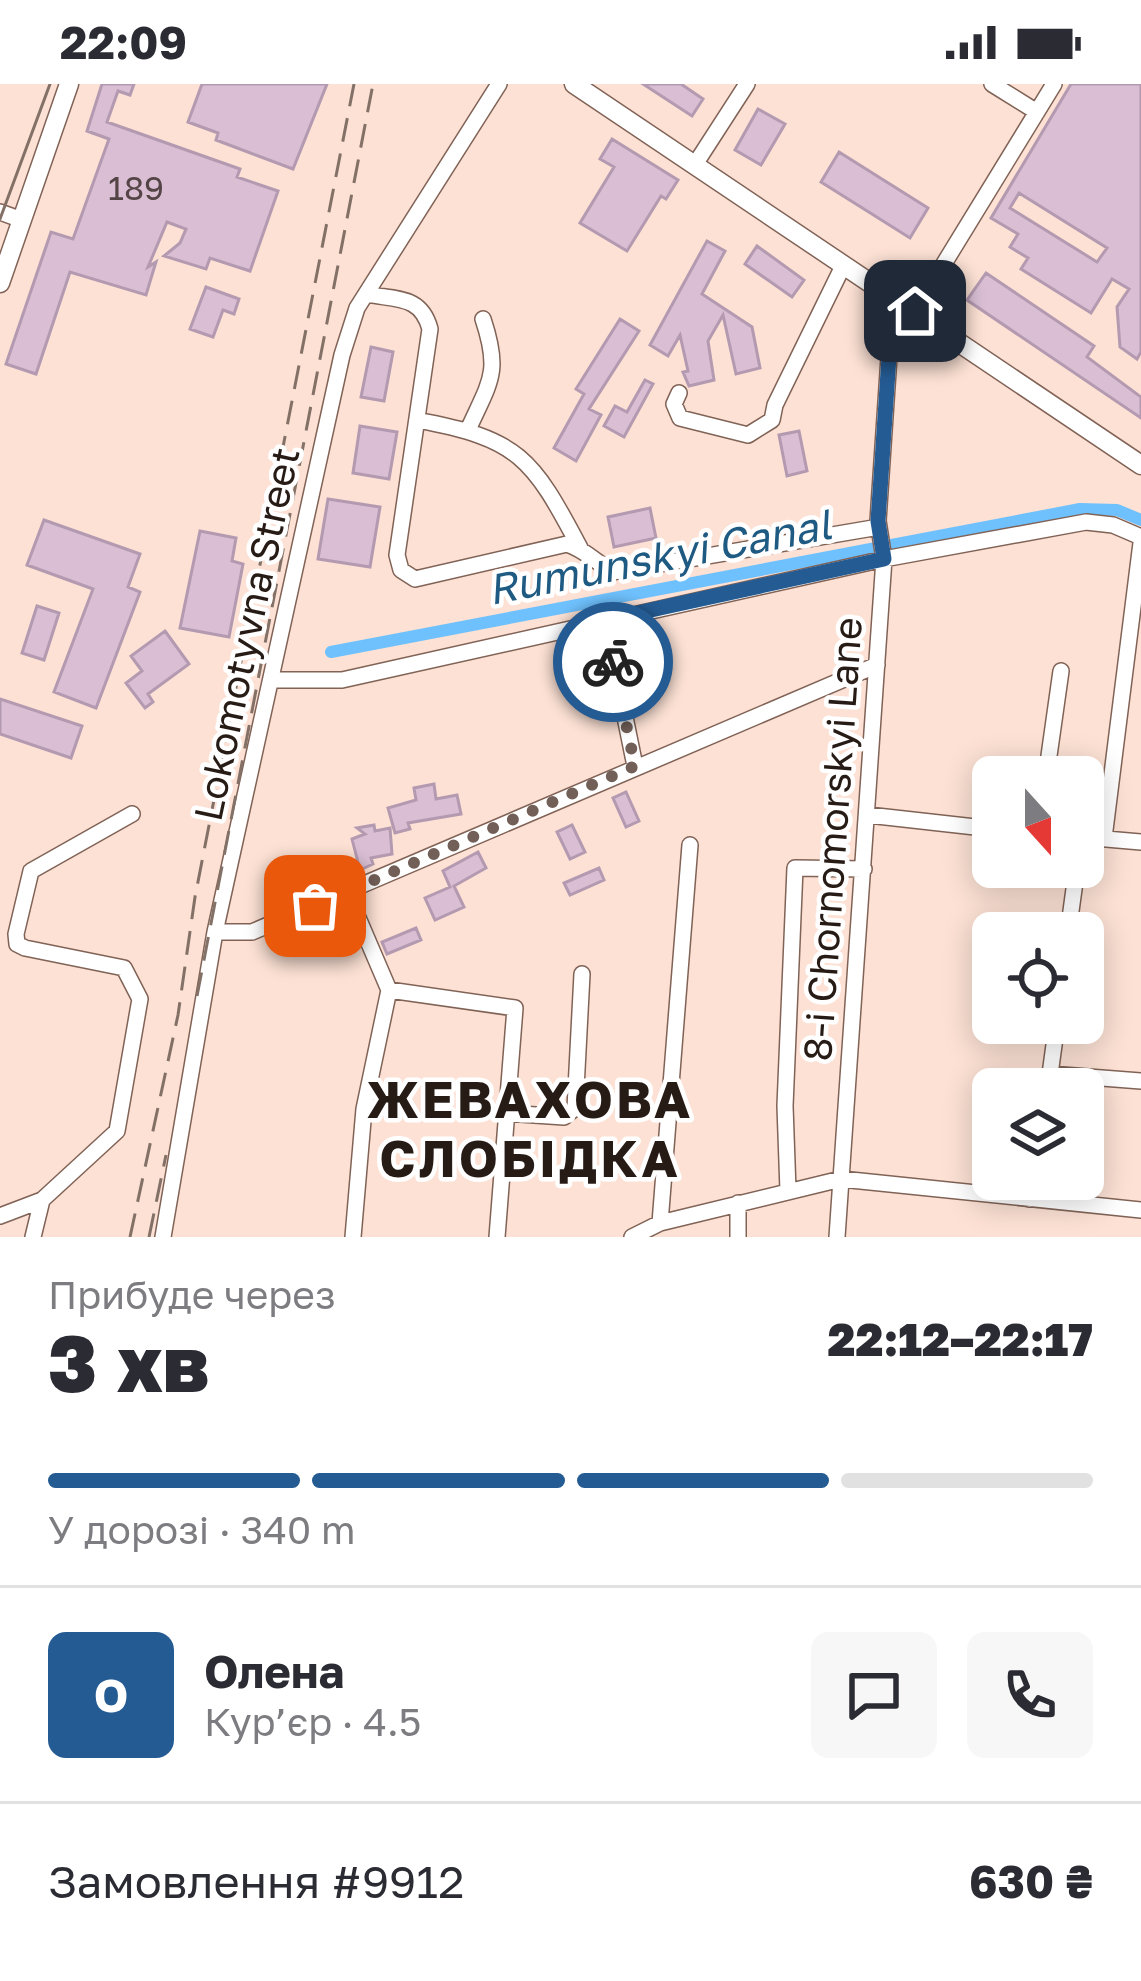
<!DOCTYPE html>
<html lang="uk">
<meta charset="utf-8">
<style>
:root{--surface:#fff;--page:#f7f7f7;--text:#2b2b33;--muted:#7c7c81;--line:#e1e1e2;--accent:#255b93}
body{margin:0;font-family:"Golos Text",sans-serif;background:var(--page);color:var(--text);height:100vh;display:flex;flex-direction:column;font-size:45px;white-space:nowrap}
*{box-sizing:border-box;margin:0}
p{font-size:39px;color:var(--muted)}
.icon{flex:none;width:66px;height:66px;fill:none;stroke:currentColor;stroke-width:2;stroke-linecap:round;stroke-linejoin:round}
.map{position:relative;height:1153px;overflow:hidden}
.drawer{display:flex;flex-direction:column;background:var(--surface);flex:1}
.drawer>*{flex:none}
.needle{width:78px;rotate:159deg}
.tools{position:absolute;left:972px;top:672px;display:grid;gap:24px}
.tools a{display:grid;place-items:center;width:132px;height:132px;border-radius:18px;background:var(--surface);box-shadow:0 6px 30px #0003;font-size:60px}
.pin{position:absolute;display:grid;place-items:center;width:102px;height:102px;color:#fff;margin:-51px;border-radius:24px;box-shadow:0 6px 18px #0006}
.courier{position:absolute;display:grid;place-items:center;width:120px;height:120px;margin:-60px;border:9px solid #255b93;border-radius:50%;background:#fff;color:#222;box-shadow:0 3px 15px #0007}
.headline em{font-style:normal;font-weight:800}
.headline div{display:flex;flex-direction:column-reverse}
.headline{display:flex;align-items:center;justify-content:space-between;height:204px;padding:0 48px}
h1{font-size:78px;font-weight:800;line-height:90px}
.bar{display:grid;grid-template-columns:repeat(4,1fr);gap:18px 12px;align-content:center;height:144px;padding:0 48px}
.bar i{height:15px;border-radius:9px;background:var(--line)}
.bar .on{background:var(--accent)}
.bar p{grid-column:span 4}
.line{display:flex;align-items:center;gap:30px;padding:0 48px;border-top:3px solid var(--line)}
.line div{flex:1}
.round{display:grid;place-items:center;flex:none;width:126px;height:126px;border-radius:18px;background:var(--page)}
.status{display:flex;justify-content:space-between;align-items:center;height:84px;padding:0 60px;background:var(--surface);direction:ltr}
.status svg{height:33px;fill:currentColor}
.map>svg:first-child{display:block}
</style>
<div class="status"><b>22:09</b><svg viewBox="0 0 49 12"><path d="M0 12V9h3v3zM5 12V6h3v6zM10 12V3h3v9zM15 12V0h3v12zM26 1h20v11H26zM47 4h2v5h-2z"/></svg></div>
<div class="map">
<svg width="1141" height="1153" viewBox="0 0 1141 1153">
<rect width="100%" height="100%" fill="#fce1d4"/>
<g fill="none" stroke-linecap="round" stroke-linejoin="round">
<path stroke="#6fc1fd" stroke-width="12" d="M331 568 1080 425 1117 426 1141 436"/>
</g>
<path fill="#d9bed4" stroke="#b49ab0" stroke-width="3" fill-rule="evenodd" d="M102 0H134L130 11 118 7 107 38 240 85 237 93 278 107 250 187 210 174 206 185 164 172 180 159 186 145 167 138 148 183 156 178 146 211 70 188 36 290 6 280 51 148 73 155 109 55 87 47Z
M202 0H327L293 85 216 56 218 49 188 38Z
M643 0H681L703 15 692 32Z
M1071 0H1141V268L1137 275 1120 263 1117 223 1129 205 1112 195 1091 229 1021 185 1028 174 1010 163 1018 150 991 134ZM1019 109 1107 164 1097 178 1010 124Z
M758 25 785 40 761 81 735 66Z
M612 55 678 96 666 115 661 112 627 167 580 139 614 83 600 75Z
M839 68 928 124 910 154 821 98Z
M707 157 725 167 702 210 752 243 760 284 736 290 723 231 708 257 714 296 689 302 683 288 688 287 680 251 668 272 650 261Z
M757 162 804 196 792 213 745 180Z
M986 189 1094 262 1087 273 1141 313V334L967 216Z
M206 203 239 215 234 230 223 226 213 253 190 245Z
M620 235 639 247 589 325 601 331 576 377 554 364 584 310 576 305Z
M371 263 393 268 384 317 361 313Z
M645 296 653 300 624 353 604 342 615 322 627 328Z
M360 342 397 348 389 395 353 389Z
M799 347 807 387 787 392 779 351Z
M328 415 380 423 370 483 318 475Z
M650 424 656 454 614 463 608 433Z
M44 436 140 470 128 503 140 508 96 624 54 608 93 505 27 481Z
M200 447 236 454 232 477 243 480 229 553 180 544Z
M37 522 59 529 44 576 22 569Z
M165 547 189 580 148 610 153 618 145 624 126 599 142 587 131 572Z
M0 615 82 642 71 674 0 650Z
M434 700 436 715 457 711 461 730 408 739 410 745 395 749 388 724 416 716 414 704Z
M626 708 639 737 626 743 613 714Z
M374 741 375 747 390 744 392 770 371 774 373 780 360 786 352 755 365 750 357 744Z
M572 741 585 768 570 775 557 748Z
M478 768 486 784 454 802 464 823 435 836 425 814 450 803 443 787Z
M599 784 604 796 570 811 564 799Z
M416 844 421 856 387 870 382 858Z"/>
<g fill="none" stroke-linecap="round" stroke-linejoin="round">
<defs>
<path id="minor" d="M992 0 1037 28
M694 82 747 0
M0 128 22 136
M366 210C396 216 421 211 430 245L397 471 401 486 415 495 567 460C584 465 597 479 613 488L879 443
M679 309 674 320 680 334 748 351 772 336 775 321 843 182
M417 336C519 355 532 373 580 464
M468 346C490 297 501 289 483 235
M605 535 635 682
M272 596H342L884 475 1086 438 1113 441 1141 453
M1046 693 1061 587
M868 731 993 745
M1083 753 1141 758
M1104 754 1141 459
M347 808 389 906 364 1025 353 1153
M215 848H252L877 581
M1068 849 1077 783
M389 906 515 924 497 1153
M1050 990 1141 997
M1048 1005 1057 939
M506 1029 564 1033 575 1024 582 890
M788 1107 785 1022 795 784 864 785
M1029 1115 1033 1095
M738 1119V1153
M0 1132 42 1116 117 1047 140 915 124 884 25 864 17 860 16 850 31 787 132 730
M660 1139 690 761
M33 1153 42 1116
M163 1153 215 848 342 271 357 224 499 0
M632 1153 660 1139 841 1095 1141 1126
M837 1153 884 475 878 437 890 258 915 227 1054 0"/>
<path id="major" d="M574 0 1141 381
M0 199 69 0"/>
</defs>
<use href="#minor" stroke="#806356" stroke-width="18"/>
<use href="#major" stroke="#806356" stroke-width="21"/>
<use href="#minor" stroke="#fff" stroke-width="15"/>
<use href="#major" stroke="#fff" stroke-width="18"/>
<path stroke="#837168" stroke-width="3" d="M0 135 50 0"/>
<path stroke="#837168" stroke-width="3" stroke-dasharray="24 12" stroke-linecap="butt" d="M197 912 373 0
M130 1153 178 931 195 813 354 0
M149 1153 166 1071"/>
</g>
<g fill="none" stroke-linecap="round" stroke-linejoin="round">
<path stroke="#726058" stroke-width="12" stroke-dasharray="0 21.6" d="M315 822 635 682 613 578"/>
<path stroke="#255b93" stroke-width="15" d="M613 578 605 536 884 475 878 437 890 258 915 227"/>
</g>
<g text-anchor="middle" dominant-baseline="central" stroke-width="9" stroke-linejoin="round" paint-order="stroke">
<g font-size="33" fill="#544446">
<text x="136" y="103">189</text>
</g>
<g font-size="39" fill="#271b16" stroke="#fff">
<text transform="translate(246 550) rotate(-78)">Lokomotyvna Street</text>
<text transform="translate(832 755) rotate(-86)">8-i Chornomorskyi Lane</text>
</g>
<g font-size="42" font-style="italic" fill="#1e5a81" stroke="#fff">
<text transform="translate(659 472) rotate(-11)">Rumunskyi Canal</text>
</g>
<g font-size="51" font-weight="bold" letter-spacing="3" fill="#271b16" stroke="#fff">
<text x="530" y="1014">ЖЕВАХОВА<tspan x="530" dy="59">СЛОБІДКА</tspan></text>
</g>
</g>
</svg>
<div class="tools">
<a><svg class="needle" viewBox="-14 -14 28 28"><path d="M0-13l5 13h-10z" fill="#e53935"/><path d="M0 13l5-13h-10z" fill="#7c7c81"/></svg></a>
<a><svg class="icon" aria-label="locate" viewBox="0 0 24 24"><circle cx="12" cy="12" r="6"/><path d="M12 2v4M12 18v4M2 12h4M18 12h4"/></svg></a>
<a><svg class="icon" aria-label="layers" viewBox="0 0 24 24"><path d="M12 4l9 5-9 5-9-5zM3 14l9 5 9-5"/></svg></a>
</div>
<div class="pin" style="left:315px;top:822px;background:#ea580c"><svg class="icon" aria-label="bag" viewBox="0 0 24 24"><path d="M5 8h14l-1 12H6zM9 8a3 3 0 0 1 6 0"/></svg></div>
<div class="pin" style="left:915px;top:227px;background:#1f2937"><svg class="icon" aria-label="home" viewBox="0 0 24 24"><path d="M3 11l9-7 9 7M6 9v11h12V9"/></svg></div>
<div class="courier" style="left:613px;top:578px"><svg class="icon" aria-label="bike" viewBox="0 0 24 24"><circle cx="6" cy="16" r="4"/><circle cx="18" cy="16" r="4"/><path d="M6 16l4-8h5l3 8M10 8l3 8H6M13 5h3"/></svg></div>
</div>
<section class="drawer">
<div class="headline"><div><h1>3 хв</h1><p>Прибуде через</p></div><em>22:12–22:17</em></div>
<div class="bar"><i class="on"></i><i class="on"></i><i class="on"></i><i></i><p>У дорозі · 340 m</p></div>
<div class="line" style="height:216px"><b class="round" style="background:var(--accent);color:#fff">О</b><div><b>Олена</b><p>Кур’єр · 4.5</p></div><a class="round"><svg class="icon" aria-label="chat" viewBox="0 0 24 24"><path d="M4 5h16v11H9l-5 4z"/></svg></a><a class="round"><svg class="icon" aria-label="phone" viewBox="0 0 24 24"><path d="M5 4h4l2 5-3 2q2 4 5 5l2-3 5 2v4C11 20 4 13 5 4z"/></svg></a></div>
<div class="line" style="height:156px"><div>Замовлення #9912</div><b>630 ₴</b></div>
</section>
